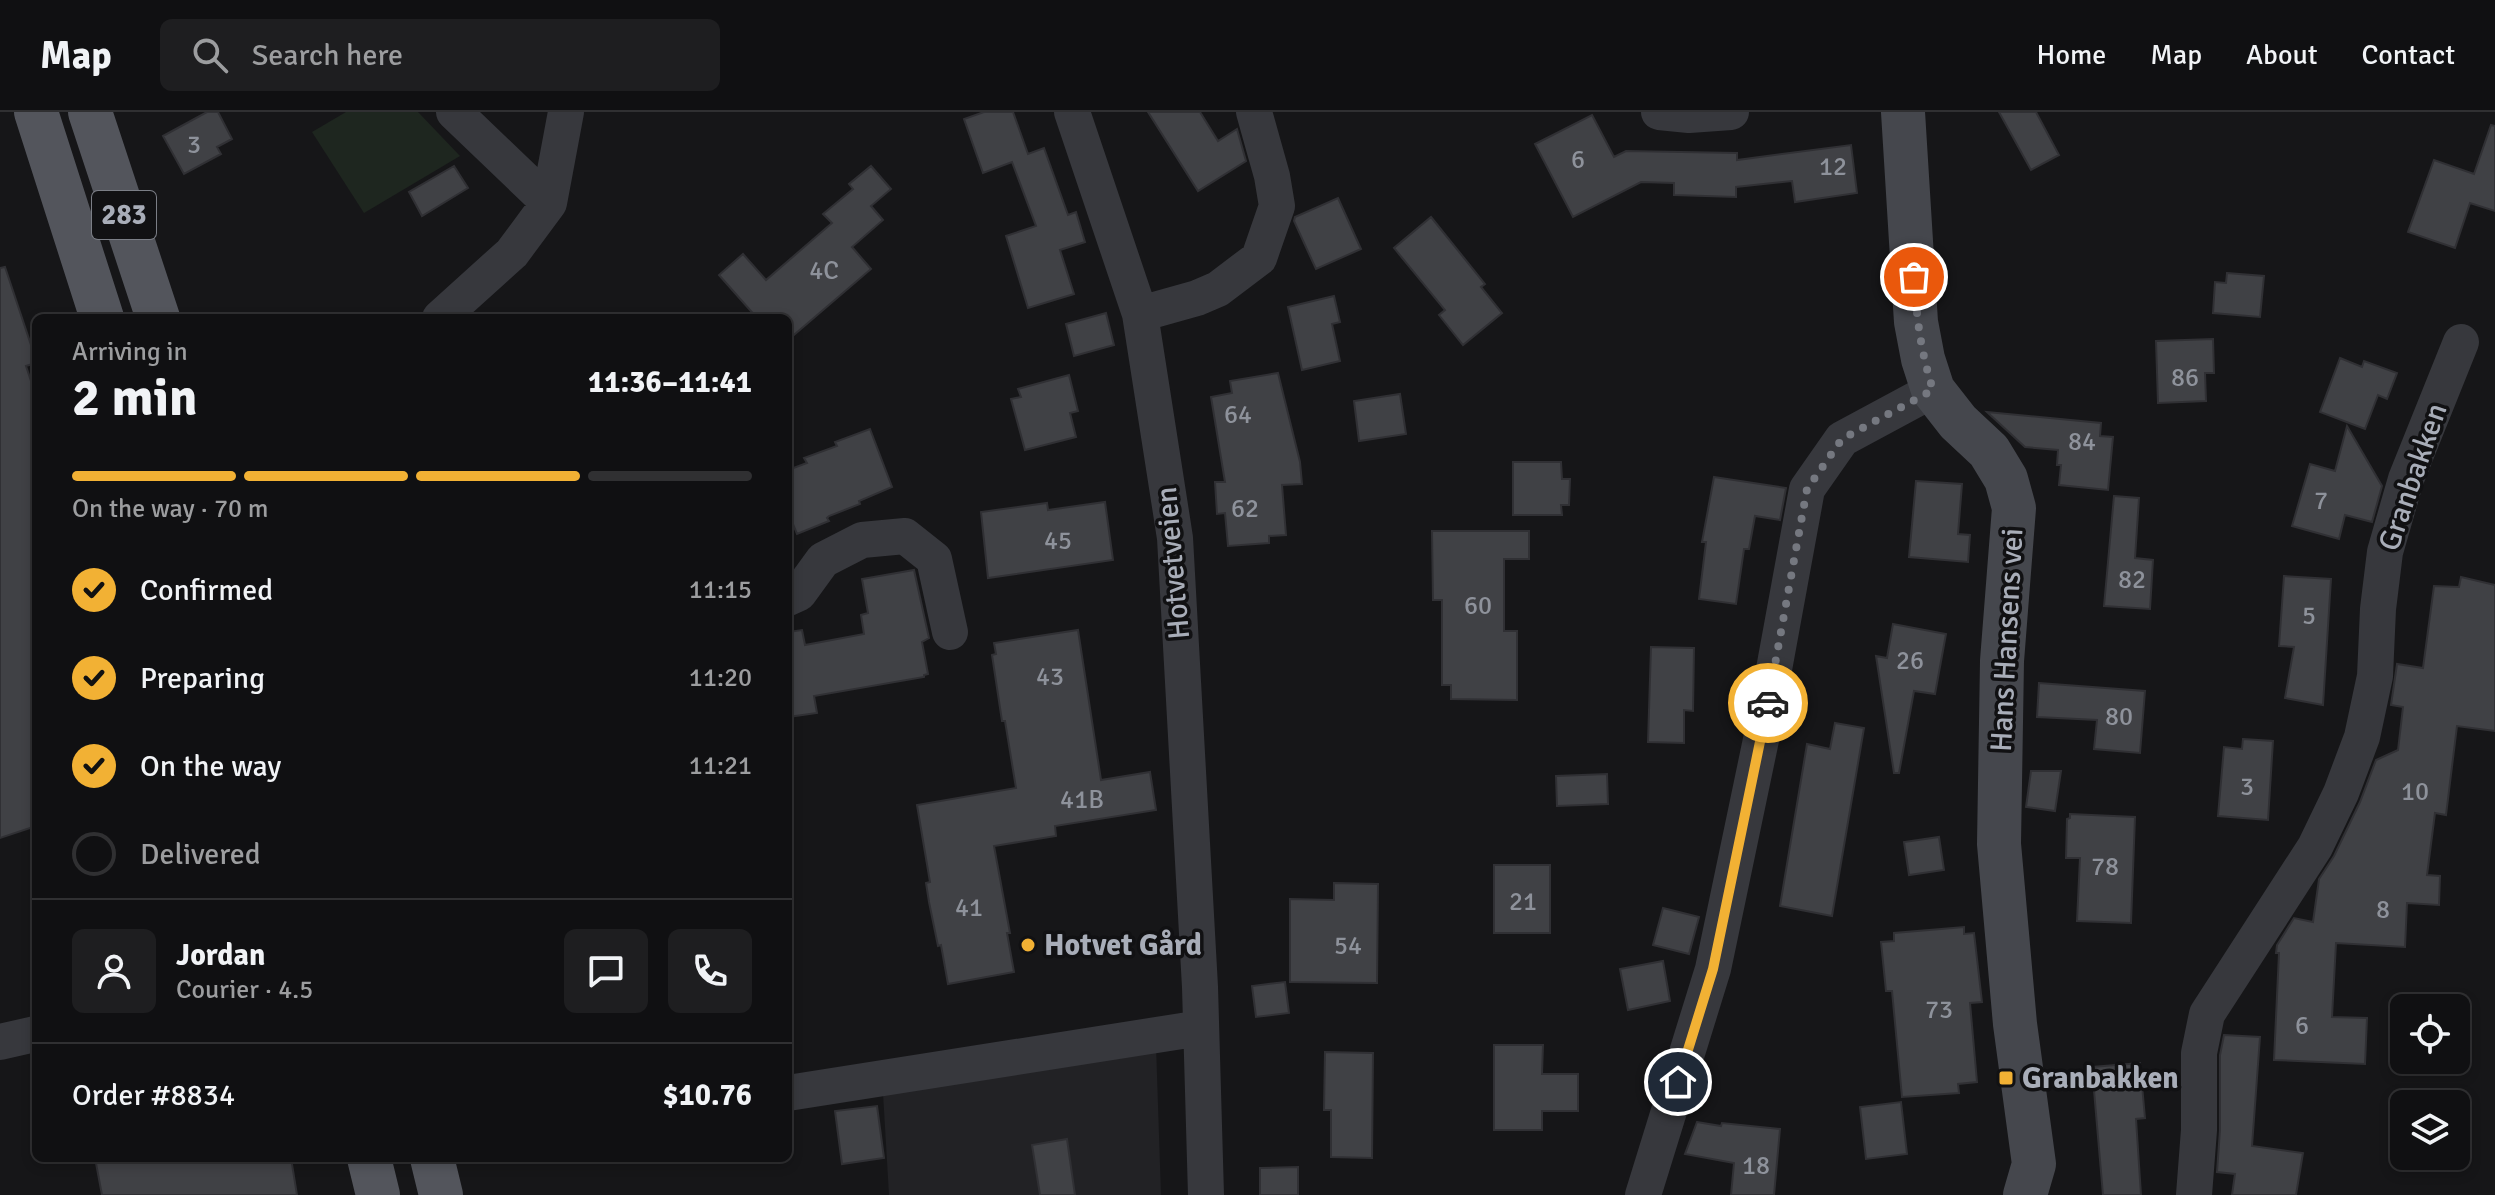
<!DOCTYPE html>
<meta charset="utf-8">
<style>
:root{--surface:#101012;--page:#1e1e20;--text:#f1f3f6;--muted:#9c9d9f;--line:#303032;--accent:#f2b134}
body{margin:0;font-family:Signika,sans-serif;background:var(--page);color:var(--text);height:100vh;display:flex;flex-direction:column;font-size:30px;white-space:nowrap}
*{box-sizing:border-box;margin:0}
p{font-size:26px;color:var(--muted)}
.icon{flex:none;width:44px;height:44px;fill:none;stroke:currentColor;stroke-width:2;stroke-linecap:round;stroke-linejoin:round}
.map{position:relative;flex:1;overflow:hidden}
.side{position:absolute;left:32px;top:202px;width:760px;height:848px;display:flex;flex-direction:column;background:var(--surface);border-radius:12px;box-shadow:0 4px 12px #0003,0 0 0 2px var(--line)}
.side>*{flex:none}
.fabs{position:absolute;left:2390px;top:882px;display:grid;gap:16px}
.fabs a{display:grid;place-items:center;width:80px;height:80px;border-radius:12px;background:var(--surface);box-shadow:0 4px 12px #0003,0 0 0 2px var(--line);font-size:40px}
.pin{position:absolute;display:grid;place-items:center;width:68px;height:68px;color:#fff;margin:-34px;border:4px solid #fff;border-radius:50%;box-shadow:0 2px 8px #0007}
.courier{position:absolute;display:grid;place-items:center;width:80px;height:80px;margin:-40px;border:6px solid #f2b134;border-radius:50%;background:#fff;color:#222;box-shadow:0 2px 10px #0007}
.overview em{font-style:normal;font-weight:800}
.overview div{display:flex;flex-direction:column-reverse}
.overview{display:flex;align-items:center;justify-content:space-between;height:136px;padding:0 40px}
h1{font-size:52px;font-weight:800;line-height:60px}
.bar{display:grid;grid-template-columns:repeat(4,1fr);gap:12px 8px;align-content:center;height:96px;padding:0 40px}
.bar i{height:10px;border-radius:6px;background:var(--line)}
.bar .current{background:var(--accent)}
.bar p{grid-column:span 4}
.line{display:flex;align-items:center;gap:20px;padding:0 40px;border-top:2px solid var(--line)}
.line div{flex:1}
.round{display:grid;place-items:center;flex:none;width:84px;height:84px;border-radius:12px;background:var(--page)}
ol{padding:0 40px;list-style:none}
li{display:flex;align-items:center;gap:24px;height:88px}
li p{margin-inline-start:auto}
li .icon{padding:8px;border-radius:50%;background:var(--accent);color:#111;stroke-width:4}
li:last-child{color:var(--muted)}
li i{width:44px;height:44px;border:4px solid var(--line);border-radius:50%}
header{display:flex;align-items:center;gap:48px;box-sizing:border-box;height:112px;padding:0 40px;background:var(--surface);border-bottom:2px solid var(--line)}
header strong{font-size:38px}
nav{display:flex;gap:44px;margin-inline-start:auto;font-size:28px}
.search{width:560px;height:72px;background:var(--page);display:flex;align-items:center;gap:20px;box-sizing:border-box;padding:0 28px;border-radius:12px;color:var(--muted);font-size:30px}
.map>svg:first-child{display:block}
</style>
<header>
<strong>Map</strong>
<div class="search"><svg class="icon" aria-label="search" viewBox="0 0 24 24"><circle cx="10" cy="10" r="6"/><path d="M15 15l6 6"/></svg>Search here</div>
<nav><a>Home</a><a>Map</a><a>About</a><a>Contact</a></nav>
</header>
<div class="map">
<svg width="2495" height="1083" viewBox="0 0 2495 1083">
<rect width="100%" height="100%" fill="#161618"/>
<path fill="#222225" d="M1156 933 1161 1083H889L883 981Z"/>
<path fill="#1e261f" d="M346 0H418L460 44 364 101 312 20Z"/>
<path fill="#404145" stroke="#303034" stroke-width="2" d="M207 0H218L232 27 217 35 221 42 184 62 163 24Z
M984 0H1013L1028 42 1044 36 1068 103 1076 100 1085 130 1060 138 1074 182 1028 196 1006 124 1036 114 1012 50 983 61 964 7Z
M1148 0H1200L1218 29 1237 17 1246 49 1198 79Z
M1999 0H2036L2059 43 2031 58Z
M1592 3 1614 45 1626 39 1737 41V48L1851 33 1857 81 1795 90 1792 69 1736 75V85L1674 83V71L1641 70 1573 105 1535 32Z
M2491 13 2495 14V99L2470 91 2455 136 2408 120 2434 48 2474 62Z
M454 54 468 76 422 104 409 80Z
M871 54 891 77 871 94 883 108 852 135 871 157 788 228V206H757L719 163 743 142 766 168 832 111 823 102 853 77 849 72Z
M1338 86 1361 137 1316 157 1294 109 1295 105Z
M1431 105 1485 172 1481 175 1502 201 1463 233 1439 203 1445 198 1394 136Z
M5 155 36 248V251L26 254 36 284V714L0 726V156Z
M2227 161 2264 164 2260 205 2213 201 2215 170 2226 171Z
M1334 184 1340 210 1332 212 1340 249 1302 258 1288 195Z
M1106 201 1114 233 1074 244 1066 212Z
M2213 227 2214 261H2205L2206 289 2158 291 2156 229Z
M2340 246 2362 255 2364 249 2397 261 2387 287 2378 283 2365 317 2320 300Z
M1278 261 1300 350 1302 372 1282 373 1286 423 1269 424V431L1228 434 1225 401 1217 402 1215 370H1225L1211 285 1232 281 1230 269Z
M1069 263 1078 299 1070 301 1076 325 1025 338 1011 287 1021 285 1018 277Z
M1400 282 1406 322 1359 329 1354 289Z
M1987 300 2101 311 2100 324 2113 325 2108 378 2059 373 2061 353H2057L2058 338 2025 335Z
M2347 314 2382 374 2372 410 2345 403 2339 427 2292 414 2310 352 2335 359Z
M870 317 892 375 859 389 860 392 829 404 827 406 829 409 797 422 788 400V358L807 351 804 346 837 334 835 330Z
M1513 350H1561L1562 367H1570L1569 393H1561L1562 403H1513Z
M1714 365 1786 376 1780 408 1755 404 1749 437H1744L1736 492 1699 487 1706 430H1702Z
M1916 369 1962 372 1958 422 1970 423 1968 450 1909 445Z
M2114 384 2139 386 2135 446 2153 448 2150 497 2104 494Z
M1105 390 1113 448 988 466 981 400 1047 391 1048 398Z
M1432 419H1529V447H1504V519H1517V588L1451 587V573H1442V488H1433Z
M914 458 929 526 922 530 928 562 924 563V565L814 584 817 601 788 605V520L802 518 805 533 864 522 861 503 868 501 862 467Z
M2284 464 2331 467 2323 593 2285 586 2294 535 2279 534Z
M2461 465 2495 473V619L2457 614 2446 703 2435 701 2427 763 2440 764 2439 793 2407 791 2405 835 2336 831 2332 905 2367 906 2365 952 2274 948 2279 841H2276L2277 833 2294 806 2313 810 2319 767 2334 744 2360 690 2376 648 2398 638 2403 595 2391 593 2397 552 2423 556 2434 474 2459 475Z
M1893 512 1946 522 1935 582 1914 579 1899 661H1894L1876 544 1887 546Z
M1078 518 1101 668 1150 660 1156 698 1055 714 1056 724 994 734 1010 821H1007L1014 860 948 872 941 833 938 834 929 790 926 771 930 770 917 693 1016 676 1005 609H1002L992 543 996 542 994 531Z
M1651 535 1694 536 1693 599 1684 598V631L1648 630Z
M2039 571 2145 579 2140 641 2094 637 2097 608 2037 605Z
M1835 611 1864 616 1832 804 1780 794 1807 632 1830 637Z
M2243 627 2273 629 2268 708 2218 704 2224 635 2242 637Z
M2031 659H2061L2055 699 2026 695Z
M1607 662 1608 692 1557 694 1556 664Z
M2070 702 2135 705 2131 811 2077 809 2080 746H2066L2067 707 2070 706Z
M1939 725 1944 758 1909 763 1904 730Z
M1494 753H1550V821H1494Z
M1334 771 1378 772 1377 871 1290 870V787L1334 788Z
M1663 796 1699 805 1689 842 1653 833Z
M1964 815V822L1974 821 1982 890 1970 891 1977 970 1958 972 1959 981 1902 985 1892 879H1886L1881 830 1894 829V821Z
M1663 849 1670 889 1628 898 1620 857Z
M1285 870 1289 901 1256 905 1252 874Z
M2224 923 2260 925 2252 1034 2303 1041 2296 1083H2232L2235 1062 2217 1060 2220 1018V943Z
M1494 933H1543L1542 962H1578V999H1542V1018H1494Z
M1325 940 1373 941 1372 1046 1331 1045V998H1324Z
M2140 951 2145 1006 2136 1007 2141 1083H2103L2092 955Z
M1901 990 1907 1042 1866 1047 1860 995Z
M877 994 884 1046 842 1052 835 999Z
M1697 1010 1721 1014 1722 1011 1780 1017 1774 1083H1731L1734 1051 1685 1042Z
M1067 1027 1075 1083H1040L1032 1033Z
M95 1046H291L297 1083H102Z
M1298 1055V1083H1260V1056Z"/>
<g fill="none" stroke-linecap="round" stroke-linejoin="round">
<path stroke="#37383d" stroke-width="36" d="M454 0 549 91
M1072 0 1140 202 1175 426 1200 875 1206 1083
M1659 0 1689 3 1731 0
M1140 202 1197 186 1218 177 1259 146 1277 94 1272 64 1254 0
M440 206 512 141 549 91 566 0
M788 486 799 481 823 448 862 428 905 424 934 447 950 520
M0 930 35 922
M788 981 1201 916
M1643 1083 1713 857 1762 623 1807 377 1842 327 1933 278
M2194 1083 2199 1018V941L2207 902 2315 735 2341 681 2362 625 2375 564 2378 497 2385 440 2406 367 2461 230"/>
<path stroke="#45474d" stroke-width="44" d="M1903 0 1916 210 1923 247 1933 278 1958 310 1989 339 2006 367 2014 396 2002 549 1999 732 2015 912 2034 1052 2025 1083"/>
<path stroke="#53555c" stroke-width="44" d="M36 0 102 206
M90 0 158 206
M369 1046 378 1083
M432 1046 441 1083"/>
</g>
<g fill="none" stroke-linecap="round" stroke-linejoin="round">
<path stroke="#757880" stroke-width="8" stroke-dasharray="0 14.4" d="M1768 591 1807 377 1842 327 1933 278C1920 236 1917 208 1914 165"/>
<path stroke="#f2b134" stroke-width="10" d="M1678 970 1713 857 1768 591"/>
</g>
<g fill="#f2b134" stroke="#111113" stroke-width="3">
<circle cx="1028" cy="833" r="8"/>
<rect x="1998" y="958" width="16" height="16" rx="4"/>
</g>
<g text-anchor="middle" dominant-baseline="central" stroke-width="7" stroke-linejoin="round" paint-order="stroke">
<g font-size="26" fill="#8e929b">
<text x="194" y="33">3</text>
<text x="1578" y="48">6</text>
<text x="1833" y="55">12</text>
<text x="824" y="159">4C</text>
<text x="2185" y="266">86</text>
<text x="1238" y="303">64</text>
<text x="2082" y="330">84</text>
<text x="2321" y="389">7</text>
<text x="1245" y="397">62</text>
<text x="1058" y="429">45</text>
<text x="2132" y="468">82</text>
<text x="1478" y="494">60</text>
<text x="2309" y="504">5</text>
<text x="1910" y="549">26</text>
<text x="1050" y="565">43</text>
<text x="2119" y="605">80</text>
<text x="2247" y="675">3</text>
<text x="2415" y="680">10</text>
<text x="1082" y="688">41B</text>
<text x="2105" y="755">78</text>
<text x="1523" y="790">21</text>
<text x="969" y="796">41</text>
<text x="2383" y="798">8</text>
<text x="1348" y="834">54</text>
<text x="1939" y="898">73</text>
<text x="2302" y="914">6</text>
<text x="1756" y="1054">18</text>
</g>
<rect fill="#111113" stroke="#7b7e86" stroke-width="2" x="92" y="79" width="64" height="48" rx="6"/>
<g font-size="28" font-weight="bold" fill="#a8adb8">
<text x="124" y="103">283</text>
</g>
<g font-size="30" fill="#a8adb8" stroke="#111113">
<text transform="translate(2413 365) rotate(-71)">Granbakken</text>
<text transform="translate(1173 451) rotate(-95)">Hotvetveien</text>
<text transform="translate(2007 528) rotate(-87)">Hans Hansens vei</text>
</g>
<g font-size="30" font-weight="bold" fill="#a8adb8" stroke="#111113" text-anchor="start">
<text x="1044" y="833">Hotvet Gård</text>
<text x="2022" y="966">Granbakken</text>
</g>
</g>
</svg>
<div class="fabs">
<a><svg class="icon" aria-label="locate" viewBox="0 0 24 24"><circle cx="12" cy="12" r="6"/><path d="M12 2v4M12 18v4M2 12h4M18 12h4"/></svg></a>
<a><svg class="icon" aria-label="layers" viewBox="0 0 24 24"><path d="M12 4l9 5-9 5-9-5zM3 14l9 5 9-5"/></svg></a>
</div>
<div class="pin" style="left:1914px;top:165px;background:#ea580c"><svg class="icon" aria-label="bag" viewBox="0 0 24 24"><path d="M5 8h14l-1 12H6zM9 8a3 3 0 0 1 6 0"/></svg></div>
<div class="pin" style="left:1678px;top:970px;background:#1f2937"><svg class="icon" aria-label="home" viewBox="0 0 24 24"><path d="M3 11l9-7 9 7M6 9v11h12V9"/></svg></div>
<div class="courier" style="left:1768px;top:591px"><svg class="icon" aria-label="car" viewBox="0 0 24 24"><path d="M5 17H2v-5l4-1 3-4h7l3 4 3 1v5h-3M9 17h6M6 11h13"/><circle cx="7" cy="17" r="2"/><circle cx="17" cy="17" r="2"/></svg></div>
<section class="side">
<div class="overview"><div><h1>2 min</h1><p>Arriving in</p></div><em>11:36–11:41</em></div>
<div class="bar"><i class="current"></i><i class="current"></i><i class="current"></i><i></i><p>On the way · 70 m</p></div>
<ol>
<li><svg class="icon" aria-label="check" viewBox="0 0 24 24"><path d="M5 12l5 5 9-10"/></svg>Confirmed<p>11:15</p></li>
<li><svg class="icon" aria-label="check" viewBox="0 0 24 24"><path d="M5 12l5 5 9-10"/></svg>Preparing<p>11:20</p></li>
<li><svg class="icon" aria-label="check" viewBox="0 0 24 24"><path d="M5 12l5 5 9-10"/></svg>On the way<p>11:21</p></li>
<li><i></i>Delivered</li>
</ol>
<div class="line" style="height:144px"><a class="round"><svg class="icon" aria-label="person" viewBox="0 0 24 24"><circle cx="12" cy="8" r="4"/><path d="M4 21q1-7 8-7t8 7"/></svg></a><div><b>Jordan</b><p>Courier · 4.5</p></div><a class="round"><svg class="icon" aria-label="chat" viewBox="0 0 24 24"><path d="M4 5h16v11H9l-5 4z"/></svg></a><a class="round"><svg class="icon" aria-label="phone" viewBox="0 0 24 24"><path d="M5 4h4l2 5-3 2q2 4 5 5l2-3 5 2v4C11 20 4 13 5 4z"/></svg></a></div>
<div class="line" style="height:104px"><div>Order #8834</div><b>$10.76</b></div>
</section>
</div>
